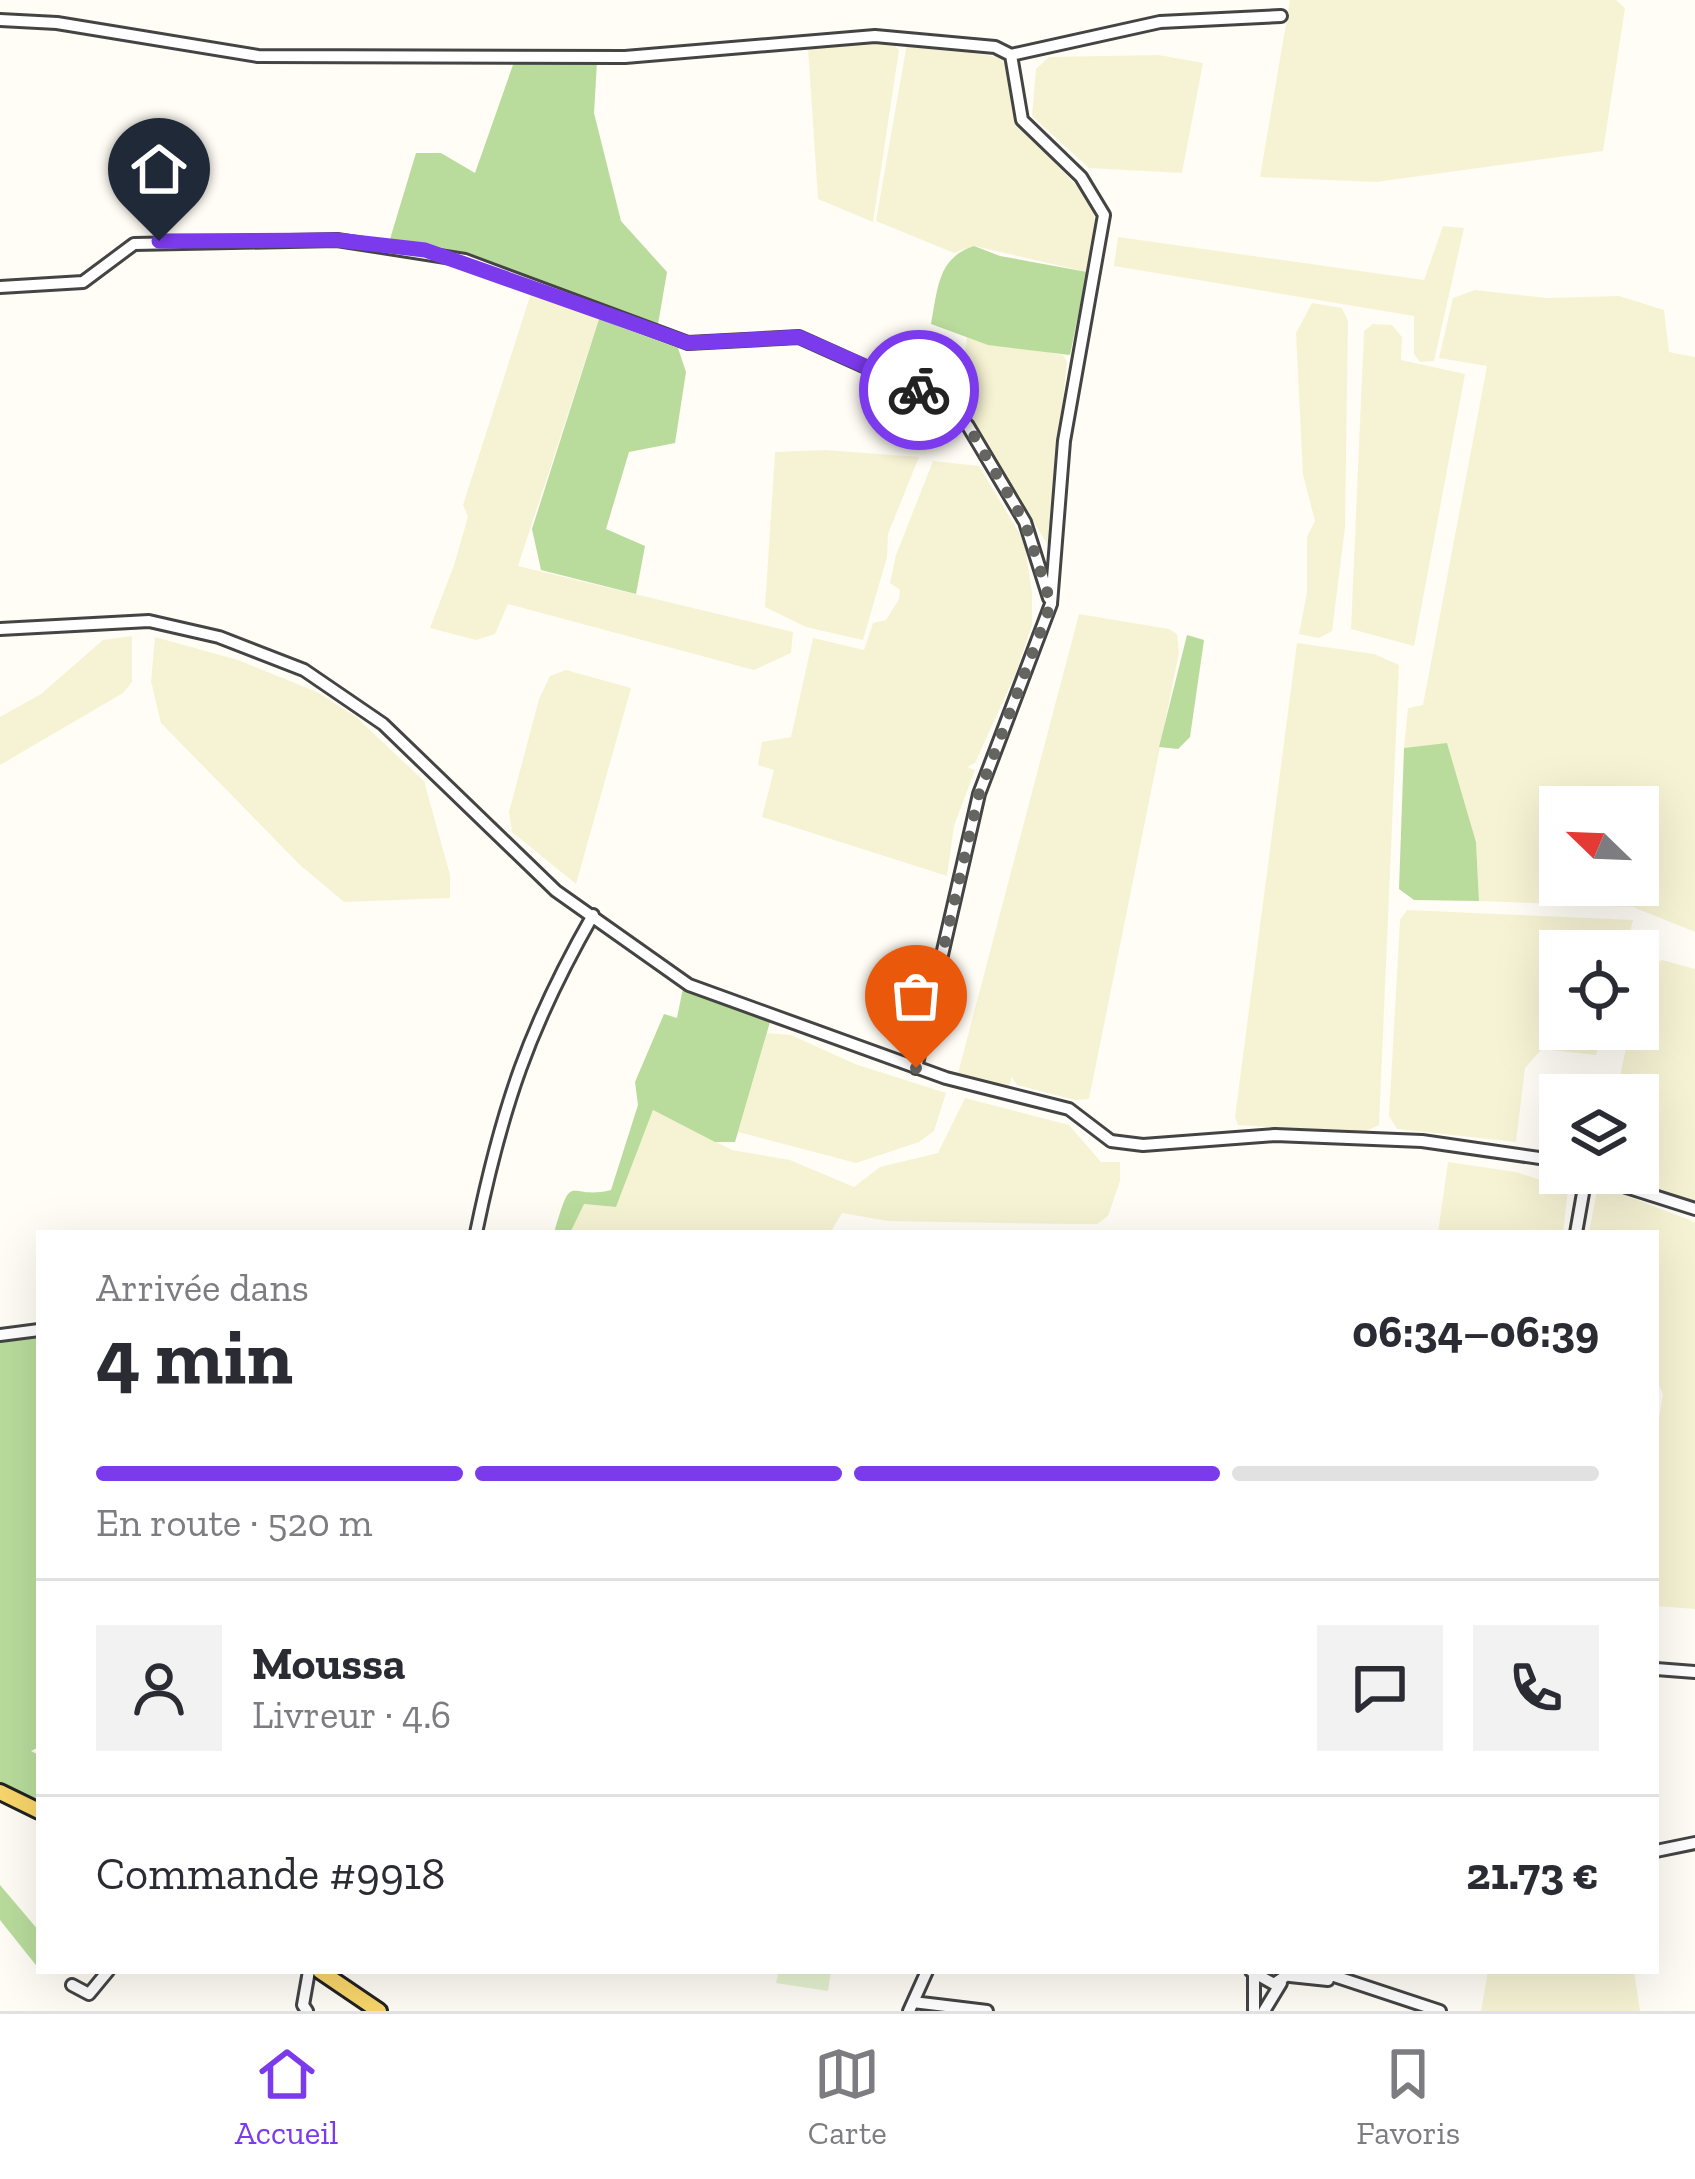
<!DOCTYPE html>
<html lang="fr">
<meta charset="utf-8">
<style>
:root{--surface:#fff;--page:#f2f2f3;--text:#2b2b33;--muted:#7c7c81;--line:#e1e1e2;--accent:#7c3aed}
body{margin:0;font-family:"Zilla Slab",serif;background:var(--page);color:var(--text);height:100vh;display:flex;flex-direction:column;font-size:45px;white-space:nowrap}
*{box-sizing:border-box;margin:0}
p{font-size:39px;color:var(--muted)}
.icon{flex:none;width:66px;height:66px;fill:none;stroke:currentColor;stroke-width:2;stroke-linecap:round;stroke-linejoin:round}
.map{position:relative;flex:1;overflow:hidden}
.side{position:absolute;left:36px;top:1230px;width:1623px;height:744px;display:flex;flex-direction:column;background:var(--surface);border-radius:0px;box-shadow:0 12px 48px #0002}
.side>*{flex:none}
.needle{width:78px;rotate:293deg}
.tools{position:absolute;left:1539px;top:786px;display:grid;gap:24px}
.tools a{display:grid;place-items:center;width:120px;height:120px;border-radius:0px;background:var(--surface);box-shadow:0 12px 48px #0002;font-size:60px}
.pin{position:absolute;display:grid;place-items:center;width:102px;height:102px;color:#fff;margin:-123px -51px;border-radius:50% 50% 50% 0;rotate:-45deg;box-shadow:0 0 12px #0007}
.pin .icon{rotate:45deg}
.courier{position:absolute;display:grid;place-items:center;width:120px;height:120px;margin:-60px;border:9px solid #7c3aed;border-radius:50%;background:#fff;color:#222;box-shadow:0 3px 15px #0007}
.summary em{font-style:normal;font-weight:700}
.summary div{display:flex;flex-direction:column-reverse}
.summary{display:flex;align-items:center;justify-content:space-between;height:204px;padding:0 60px}
h1{font-size:78px;font-weight:700;line-height:90px}
.bar{display:grid;grid-template-columns:repeat(4,1fr);gap:18px 12px;align-content:center;height:144px;padding:0 60px}
.bar i{height:15px;border-radius:9px;background:var(--line)}
.bar .current{background:var(--accent)}
.bar p{grid-column:span 4}
.line{display:flex;align-items:center;gap:30px;padding:0 60px;border-top:3px solid var(--line)}
.line div{flex:1}
.round{display:grid;place-items:center;flex:none;width:126px;height:126px;border-radius:0px;background:var(--page)}
.menu{display:flex;justify-content:space-around;align-items:center;height:168px;border-top:3px solid var(--line);background:var(--surface);font-size:33px;color:var(--muted)}
.menu a{display:grid;justify-items:center;gap:6px}
.menu .current{color:var(--accent)}
.map>svg:first-child{display:block}
</style>
<div class="map">
<svg width="1695" height="2011" viewBox="0 0 1695 2011">
<rect width="100%" height="100%" fill="#fffdf5"/>
<path fill="#f6f3d4" fill-rule="evenodd" d="M1290 0H1616L1625 8 1603 151 1376 182 1260 177Z
M873 40 892 43 899 50 873 222 818 199 808 48Z
M907 43 1005 58 1018 124 1093 203 1096 234 1087 272 974 246 954 253 876 221Z
M1159 55 1203 63 1182 173 1089 168 1032 116 1036 69 1049 57Z
M1443 226 1464 228 1434 361 1420 362 1414 354V316L1114 266 1118 237 1424 280Z
M532 290 599 319 518 566 793 632 791 653 754 670 508 604 495 634 476 640 430 628 454 565 468 517 463 505Z
M1475 290 1547 298 1619 296 1664 310 1669 352 1695 357V932L1633 907 1479 901 1476 842 1447 744 1404 748 1408 708 1423 705 1487 366 1439 358 1453 298ZM1560 807H1638V885H1560Z
M1312 303 1342 308 1348 321 1345 528 1332 631 1319 638 1299 634 1307 592V537L1315 521 1303 475 1296 333Z
M1373 324 1392 325 1402 337 1401 360 1465 374 1414 646 1351 629 1364 331Z
M967 337 1063 355 1067 362 1048 545 958 402Z
M825 450 919 457 888 534 887 557 863 640 806 627 765 607 775 452Z
M933 461 979 466 1024 541 1032 593V625L1015 675 975 763 967 767 975 770 954 826 947 876 762 817 774 770 758 765 762 742 791 737 813 638 864 650 873 623 886 620 899 599 900 590 890 583 896 555Z
M1079 614 1169 629 1177 634 1179 653 1089 1099 1075 1100 1017 1085 1012 1077 1008 1089 957 1077Z
M132 636V682L123 693 0 765V717L41 694 103 640Z
M155 637 238 660 317 692 355 716 424 781 450 875V898L344 902 300 865 161 723 151 681Z
M1297 643 1374 654 1399 665 1379 1125 1362 1133 1238 1125 1235 1117Z
M566 670 631 688 576 884 512 832 509 812 539 699 550 676Z
M1407 910 1633 920 1625 951H1560V1029H1603L1596 1055 1542 1049 1525 1068 1516 1142 1397 1129 1389 1116 1400 920Z
M1662 960 1695 969V1203L1599 1173H1638V1095H1616L1630 1029H1638V995L1648 968Z
M767 1033 791 1035 855 1064 946 1093 934 1131 919 1142 856 1163 738 1132Z
M965 1098 1069 1125 1101 1162H1120V1181L1108 1216 1097 1224H1067L888 1221 842 1213 830 1233H570L583 1204 616 1207 653 1110 732 1150 790 1160 854 1187 880 1167 938 1153Z
M1448 1162 1516 1172 1568 1189 1563 1233H1438Z
M1598 1185 1695 1222V1609L1656 1606V1436L1663 1394 1656 1379V1233H1589Z
M1488 1971H1634L1640 2011H1481Z"/>
<path fill="#b9dc9c" d="M514 62H597L594 113 621 221 667 272 657 330 497 268 390 239 416 153H441L475 173Z
M974 246 1000 256 1087 272 1070 355 988 345 931 324C938 289 937 258 974 246Z
M599 319 678 348 686 372 675 443 629 452 606 529 645 546 636 594 541 570 532 529Z
M1187 635 1204 640 1190 737 1178 749 1159 747Z
M1447 743 1476 842 1479 901 1414 900 1399 889 1404 748Z
M683 988 770 1022 735 1142H715L653 1110 616 1207 584 1204 570 1233H554C573 1167 567 1201 611 1190L638 1105 635 1082 664 1014 677 1018Z
M39 1334V1747L31 1751 39 1755V1800L0 1783V1338Z
M0 1885 39 1931V1969L0 1920Z"/>
<path fill="#e6f2cf" d="M779 1971H831L828 1991 776 1983Z"/>
<g fill="none" stroke-linecap="round" stroke-linejoin="round">
<defs>
<path id="minor" d="M0 20 57 23 258 56 625 57 875 36 995 47 1011 55 1022 120 1081 177 1104 215 1064 441 1051 604 979 794 916 1068
M1011 55 1160 22 1281 16
M0 287 83 282 134 244 337 240 465 260 688 343 799 337 948 404 968 426 1025 522 1049 598
M0 629 149 621 219 637 304 670 383 724 556 891 689 985 946 1078 1069 1109 1111 1141 1143 1145 1275 1135 1422 1141 1560 1161
M1582 1173 1695 1209
M476 1233C502 1107 529 1027 593 915
M1576 1233 1586 1176
M0 1335 39 1330
M1656 1669 1695 1672
M1656 1851 1695 1843
M1251 1971 1274 1984 1293 1971
M1319 1971 1440 2011
M1254 1975V2011
M1290 1976 1328 1980
M72 1985 89 1994 108 1971
M913 2002 987 2011
M307 2011 303 2005 309 1971
M909 2011 927 1971
M1264 2011 1281 1983"/>
<path id="major" d="M0 1792 39 1811
M320 1971 379 2011"/>
</defs>
<use href="#minor" stroke="#444" stroke-width="16"/>
<use href="#major" stroke="#222" stroke-width="20"/>
<use href="#minor" stroke="#fff" stroke-width="10"/>
<use href="#major" stroke="#f9d66b" stroke-width="14"/>
</g>
<g fill="none" stroke-linecap="round" stroke-linejoin="round">
<path stroke="#646461" stroke-width="12" stroke-dasharray="0 21.6" d="M916 1068 979 794 1051 604 1025 523 968 426 948 404 919 390"/>
<path stroke="#7c3aed" stroke-width="15" d="M159 241 337 240 425 250 688 343 799 337 919 390"/>
</g>
</svg>
<div class="tools">
<a><svg class="needle" viewBox="-14 -14 28 28"><path d="M0-13l5 13h-10z" fill="#e53935"/><path d="M0 13l5-13h-10z" fill="#7c7c81"/></svg></a>
<a><svg class="icon" aria-label="locate" viewBox="0 0 24 24"><circle cx="12" cy="12" r="6"/><path d="M12 2v4M12 18v4M2 12h4M18 12h4"/></svg></a>
<a><svg class="icon" aria-label="layers" viewBox="0 0 24 24"><path d="M12 4l9 5-9 5-9-5zM3 14l9 5 9-5"/></svg></a>
</div>
<div class="pin" style="left:916px;top:1068px;background:#ea580c"><svg class="icon" aria-label="bag" viewBox="0 0 24 24"><path d="M5 8h14l-1 12H6zM9 8a3 3 0 0 1 6 0"/></svg></div>
<div class="pin" style="left:159px;top:241px;background:#1f2937"><svg class="icon" aria-label="home" viewBox="0 0 24 24"><path d="M3 11l9-7 9 7M6 9v11h12V9"/></svg></div>
<div class="courier" style="left:919px;top:390px"><svg class="icon" aria-label="bike" viewBox="0 0 24 24"><circle cx="6" cy="16" r="4"/><circle cx="18" cy="16" r="4"/><path d="M6 16l4-8h5l3 8M10 8l3 8H6M13 5h3"/></svg></div>
<section class="side">
<div class="summary"><div><h1>4 min</h1><p>Arrivée dans</p></div><em>06:34–06:39</em></div>
<div class="bar"><i class="current"></i><i class="current"></i><i class="current"></i><i></i><p>En route · 520 m</p></div>
<div class="line" style="height:216px"><a class="round"><svg class="icon" aria-label="person" viewBox="0 0 24 24"><circle cx="12" cy="8" r="4"/><path d="M4 21q1-7 8-7t8 7"/></svg></a><div><b>Moussa</b><p>Livreur · 4.6</p></div><a class="round"><svg class="icon" aria-label="chat" viewBox="0 0 24 24"><path d="M4 5h16v11H9l-5 4z"/></svg></a><a class="round"><svg class="icon" aria-label="phone" viewBox="0 0 24 24"><path d="M5 4h4l2 5-3 2q2 4 5 5l2-3 5 2v4C11 20 4 13 5 4z"/></svg></a></div>
<div class="line" style="height:156px"><div>Commande #9918</div><b>21.73 €</b></div>
</section>
</div>
<nav class="menu">
<a class="current"><svg class="icon" aria-label="home" viewBox="0 0 24 24"><path d="M3 11l9-7 9 7M6 9v11h12V9"/></svg>Accueil</a>
<a><svg class="icon" aria-label="map" viewBox="0 0 24 24"><path d="M3 6l6-2 6 2 6-2v14l-6 2-6-2-6 2zM9 4v14M15 6v14"/></svg>Carte</a>
<a><svg class="icon" aria-label="saved" viewBox="0 0 24 24"><path d="M7 4h10v16l-5-4-5 4z"/></svg>Favoris</a>
</nav>
